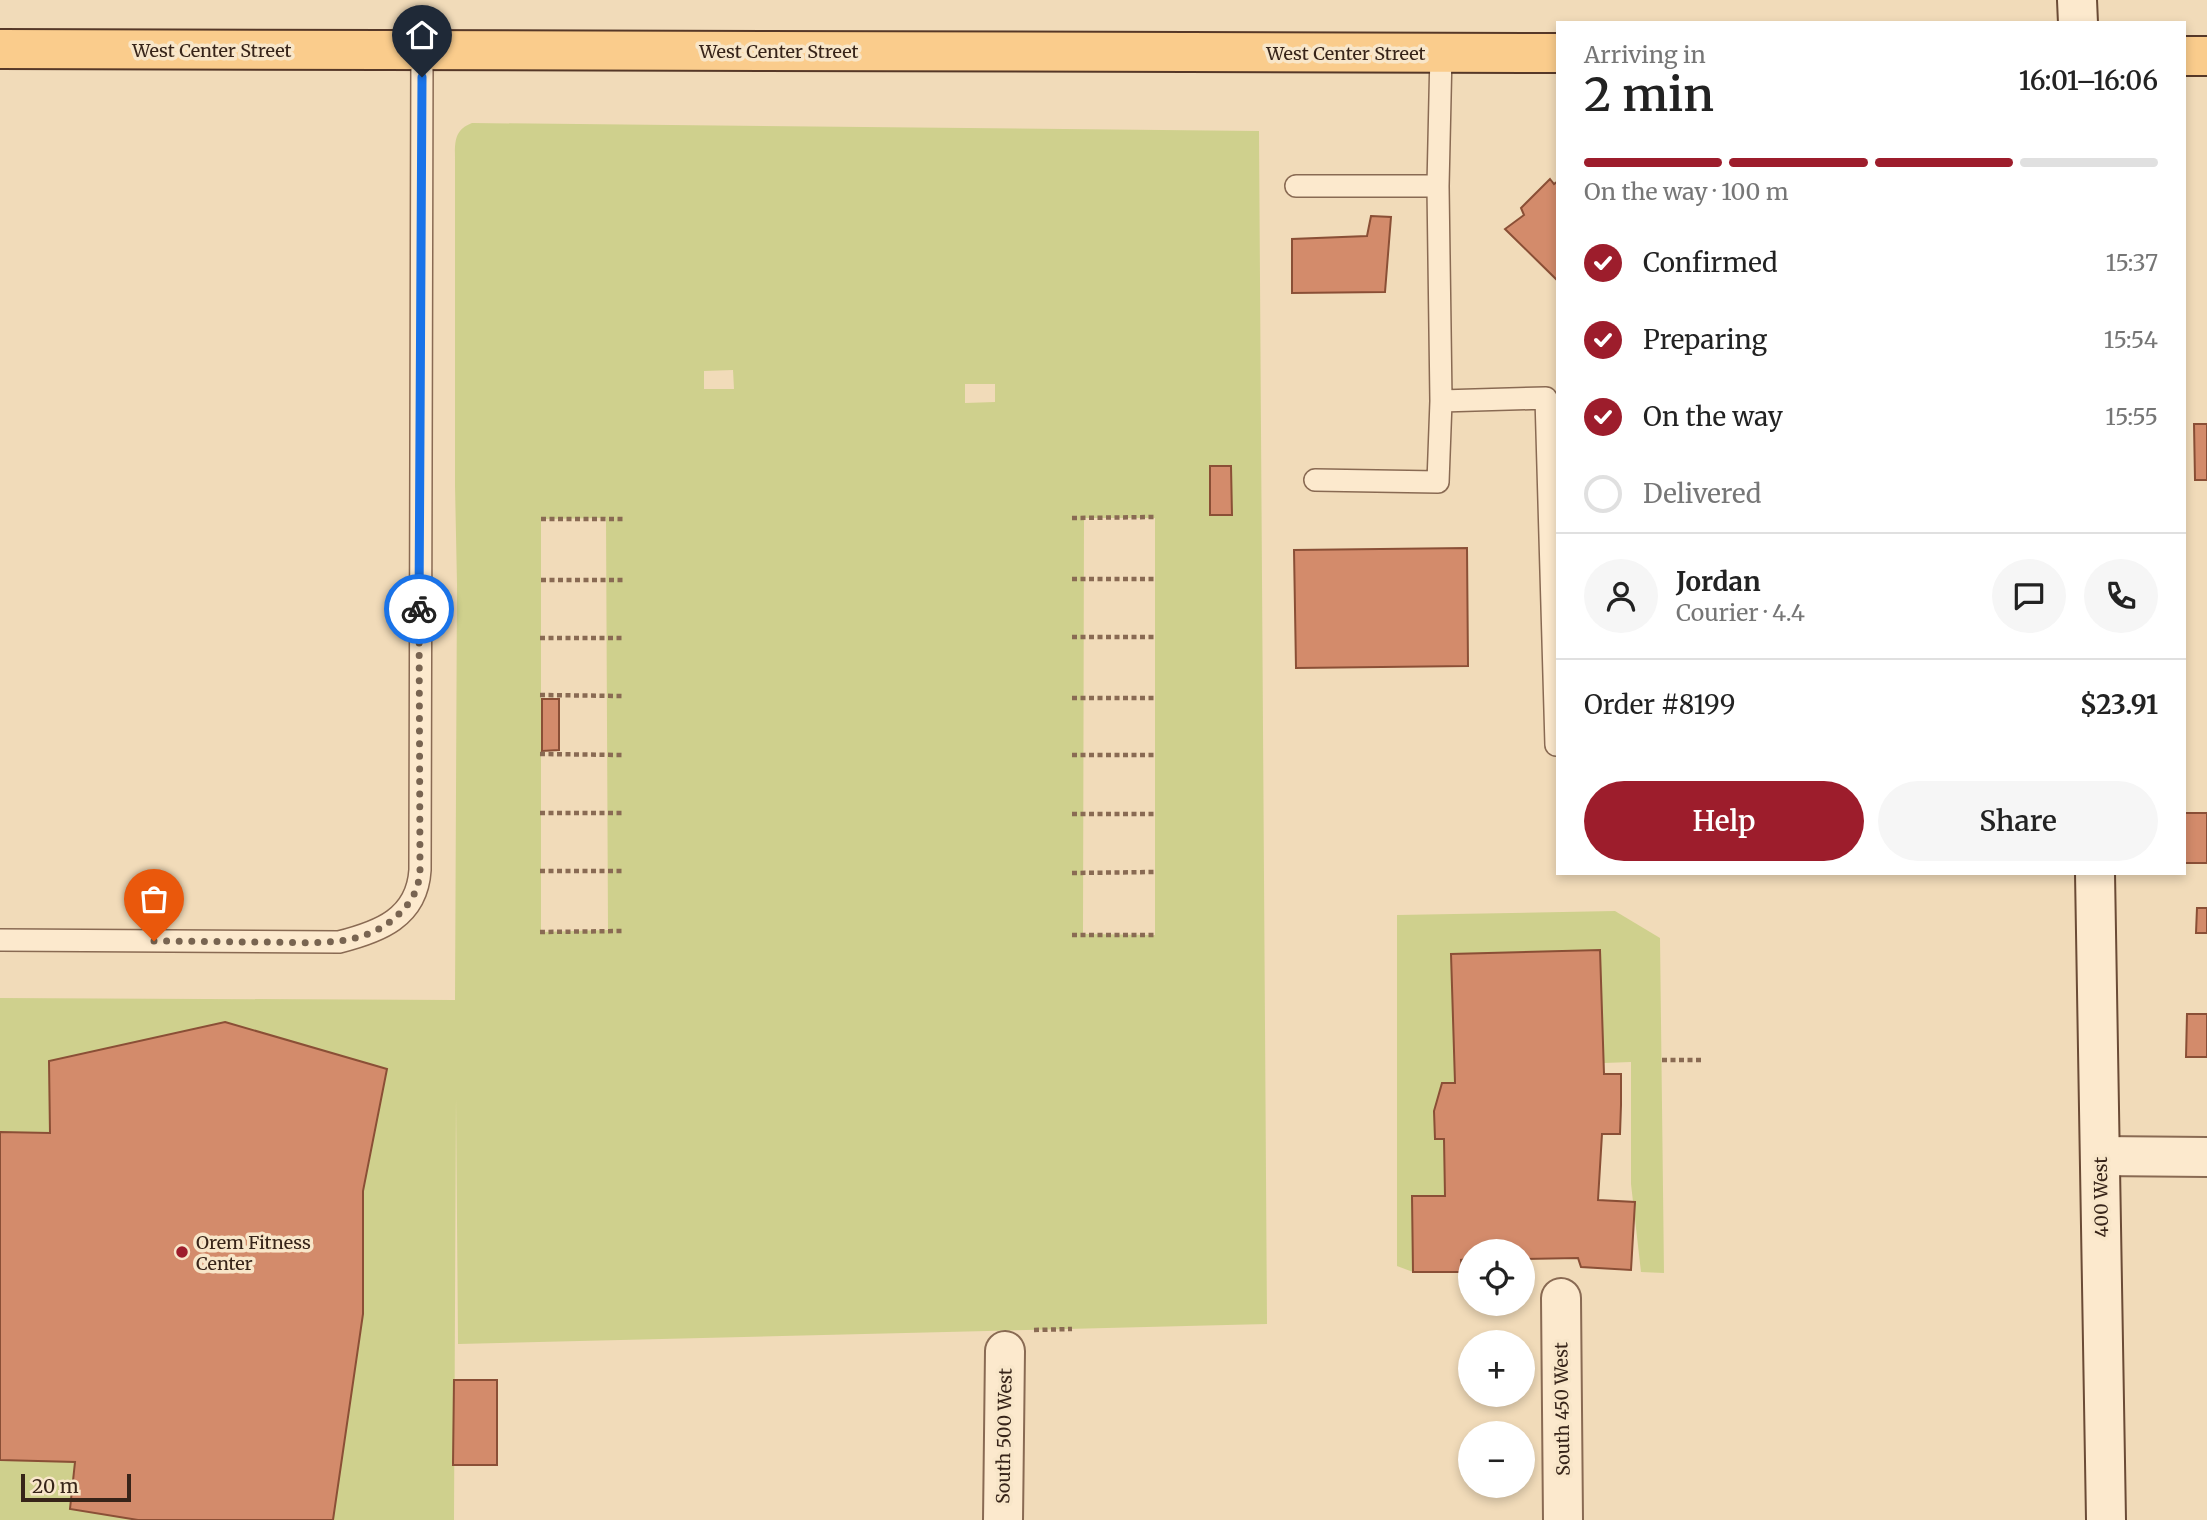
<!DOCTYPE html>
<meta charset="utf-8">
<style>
:root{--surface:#fff;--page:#f6f6f6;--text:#222;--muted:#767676;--line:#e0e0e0;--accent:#9d1d2c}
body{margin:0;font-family:Merriweather,serif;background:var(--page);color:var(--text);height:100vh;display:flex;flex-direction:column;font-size:26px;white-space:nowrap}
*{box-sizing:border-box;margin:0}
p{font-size:23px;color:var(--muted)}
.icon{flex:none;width:38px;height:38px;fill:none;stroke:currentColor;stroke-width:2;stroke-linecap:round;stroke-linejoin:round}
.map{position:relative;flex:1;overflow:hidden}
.side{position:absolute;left:1556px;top:21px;width:630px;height:854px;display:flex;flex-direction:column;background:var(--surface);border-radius:0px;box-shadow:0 4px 10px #0003}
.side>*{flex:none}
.buttons{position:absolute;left:1458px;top:1239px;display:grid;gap:14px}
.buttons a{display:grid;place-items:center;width:77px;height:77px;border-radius:50%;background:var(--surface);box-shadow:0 4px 10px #0003;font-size:35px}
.scale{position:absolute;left:21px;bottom:18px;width:110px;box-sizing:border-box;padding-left:7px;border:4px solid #372419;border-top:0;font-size:19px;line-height:24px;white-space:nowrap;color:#372419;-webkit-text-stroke:5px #f8e6c9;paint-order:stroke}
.pin{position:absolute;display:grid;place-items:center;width:60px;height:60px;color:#fff;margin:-72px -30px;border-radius:50% 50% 50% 0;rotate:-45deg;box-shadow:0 0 7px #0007}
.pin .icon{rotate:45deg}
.courier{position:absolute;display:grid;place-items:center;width:70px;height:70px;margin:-35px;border:5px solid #1a73e8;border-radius:50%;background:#fff;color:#222;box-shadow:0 2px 9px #0007}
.head em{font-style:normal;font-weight:600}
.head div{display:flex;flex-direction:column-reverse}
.head{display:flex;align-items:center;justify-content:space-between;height:119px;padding:0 28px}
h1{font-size:46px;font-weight:600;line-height:52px}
.bar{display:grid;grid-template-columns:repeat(4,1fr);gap:10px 7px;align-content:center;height:84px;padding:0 28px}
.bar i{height:9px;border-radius:5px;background:var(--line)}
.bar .selected{background:var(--accent)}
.bar p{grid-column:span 4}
.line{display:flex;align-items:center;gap:18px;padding:0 28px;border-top:2px solid var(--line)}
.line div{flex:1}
.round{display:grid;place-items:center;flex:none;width:74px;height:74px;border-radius:37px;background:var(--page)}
ol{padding:0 28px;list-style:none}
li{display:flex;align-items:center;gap:21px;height:77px}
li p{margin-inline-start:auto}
li .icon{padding:7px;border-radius:50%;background:var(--accent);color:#fff;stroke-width:4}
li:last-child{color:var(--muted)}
li i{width:38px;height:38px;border:4px solid var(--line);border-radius:50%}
.cta{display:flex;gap:14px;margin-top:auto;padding:14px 28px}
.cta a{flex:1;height:80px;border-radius:42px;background:var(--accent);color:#fff;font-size:28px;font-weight:600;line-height:80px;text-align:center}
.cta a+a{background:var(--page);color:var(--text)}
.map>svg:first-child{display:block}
</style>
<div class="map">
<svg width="2207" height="1520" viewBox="0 0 2207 1520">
<rect width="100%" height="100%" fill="#f1dbb9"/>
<path fill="#cfd08d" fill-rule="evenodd" d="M472 123 1259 131 1267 1324 458 1344 456 1097 454 1520H0V998L455 1000 457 584 455 486V162C455 144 453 130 472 123ZM733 370 734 389H704V371ZM995 384V402L965 403V384ZM606 518 608 930 541 932V519ZM1084 518H1155V935L1083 934Z
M1615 911 1660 938 1664 1273 1641 1272 1631 1184V1062L1604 1063 1600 950 1452 954 1455 1083 1442 1084 1434 1111 1435 1138 1444 1139 1445 1196 1412 1197 1413 1272 1397 1266V915Z"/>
<path fill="#d38b6b" stroke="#8a4f36" stroke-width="2" d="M1550 179 1554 184 1558 181V281L1505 229 1524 215 1521 208Z
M1371 216 1391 217 1385 292 1292 293V239L1367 236Z
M2194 424H2207V480H2195Z
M1210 466H1231L1232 515H1210Z
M1467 548 1468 666 1296 668 1294 550Z
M542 699H559V750L542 751Z
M2184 813H2207V863H2184Z
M2197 908H2207V933H2196Z
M1600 950 1604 1074H1621V1105L1620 1134H1602L1598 1200 1635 1202 1631 1270 1581 1267 1578 1258 1522 1259V1251H1470V1259L1461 1260 1462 1272H1413L1412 1196H1445L1444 1139H1435L1434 1111 1442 1083H1455L1451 954Z
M2187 1014H2207V1057H2186Z
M225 1022 387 1069 363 1191V1314L333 1520H138L70 1509 75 1462 0 1460V1132L50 1133 49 1061Z
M454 1380H497V1465H453Z"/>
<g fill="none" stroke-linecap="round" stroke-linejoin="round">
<defs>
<path id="lane" d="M1296 186H1438L1441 401
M1438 186 1441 53
M1315 480 1438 482 1441 401 1546 398 1556 745H1558
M0 940 339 942C379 932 417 918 420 870L422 50"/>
<path id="street" d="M2100 1156 2207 1157
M1561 1298 1563 1520
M1003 1520 1005 1351"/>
<path id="secondary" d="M2077 0 2078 23
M2095 873 2106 1520"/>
<path id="primary" d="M0 49 1558 53
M2184 56H2207"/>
</defs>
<use href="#lane" stroke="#896a53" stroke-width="24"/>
<use href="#street" stroke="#896a53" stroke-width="42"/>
<use href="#secondary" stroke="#6b4b36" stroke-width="42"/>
<use href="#primary" stroke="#563828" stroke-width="42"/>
<path stroke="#896a53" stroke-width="4.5" stroke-dasharray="5 3.5" stroke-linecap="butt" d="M1072 518 1155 517
M541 519H623
M1072 579H1155
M541 580H624
M1072 637H1155
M540 638H624
M540 695 623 696
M1072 698H1155
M540 754 623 755
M1072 755H1155
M540 813H623
M1072 814H1155
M540 871H623
M1072 873 1155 872
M540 932 623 931
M1072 935H1155
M1662 1060H1702
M1034 1330 1072 1329"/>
<use href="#lane" stroke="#fce9cd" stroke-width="21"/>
<use href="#street" stroke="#fce9cd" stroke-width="38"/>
<use href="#secondary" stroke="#fce9cd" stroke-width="38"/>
<use href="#primary" stroke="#facc8c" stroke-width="38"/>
</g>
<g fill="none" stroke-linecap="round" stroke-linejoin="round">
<path stroke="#786451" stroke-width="7" stroke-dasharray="0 12.6" d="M154 941C190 941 226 942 262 942 310 942 364 950 400 913 413 900 419 888 420 870L419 609"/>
<path stroke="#1a73e8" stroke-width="9" d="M419 609 422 77"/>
</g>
<circle fill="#9d1d2c" stroke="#f8e6c9" stroke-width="2.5" cx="182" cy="1252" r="7"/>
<g text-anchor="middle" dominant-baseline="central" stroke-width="7" stroke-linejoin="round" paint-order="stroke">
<g font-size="18" fill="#372419" stroke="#f8e6c9">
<text x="212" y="50">West Center Street</text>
<text x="779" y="51">West Center Street</text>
<text x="1346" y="53">West Center Street</text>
<text transform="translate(2101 1197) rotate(-91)">400 West</text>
<text transform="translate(1562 1409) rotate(-91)">South 450 West</text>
<text transform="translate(1004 1436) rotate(-89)">South 500 West</text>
</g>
<g font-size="18" fill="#372419" stroke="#f8e6c9" text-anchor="start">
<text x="196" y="1242">Orem Fitness<tspan x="196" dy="21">Center</tspan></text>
</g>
</g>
</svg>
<div class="buttons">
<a><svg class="icon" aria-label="locate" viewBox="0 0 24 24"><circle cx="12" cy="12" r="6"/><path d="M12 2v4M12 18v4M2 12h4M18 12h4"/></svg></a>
<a>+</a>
<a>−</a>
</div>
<div class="scale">20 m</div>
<div class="pin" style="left:154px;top:941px;background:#ea580c"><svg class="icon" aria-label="bag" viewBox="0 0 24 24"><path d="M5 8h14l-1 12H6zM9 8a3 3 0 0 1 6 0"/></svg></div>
<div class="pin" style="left:422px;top:77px;background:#1f2937"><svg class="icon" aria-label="home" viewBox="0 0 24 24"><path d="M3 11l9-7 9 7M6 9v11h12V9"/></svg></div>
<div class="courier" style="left:419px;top:609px"><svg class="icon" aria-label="bike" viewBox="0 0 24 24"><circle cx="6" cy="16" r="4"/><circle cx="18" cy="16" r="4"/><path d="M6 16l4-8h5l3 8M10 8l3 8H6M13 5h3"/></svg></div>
<section class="side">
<div class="head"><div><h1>2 min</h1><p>Arriving in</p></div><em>16:01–16:06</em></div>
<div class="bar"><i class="selected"></i><i class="selected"></i><i class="selected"></i><i></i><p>On the way · 100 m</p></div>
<ol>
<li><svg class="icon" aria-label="check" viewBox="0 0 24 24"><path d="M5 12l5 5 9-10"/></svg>Confirmed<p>15:37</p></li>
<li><svg class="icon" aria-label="check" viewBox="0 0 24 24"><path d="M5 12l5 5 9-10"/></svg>Preparing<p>15:54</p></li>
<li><svg class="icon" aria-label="check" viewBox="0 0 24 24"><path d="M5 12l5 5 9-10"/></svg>On the way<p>15:55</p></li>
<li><i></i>Delivered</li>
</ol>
<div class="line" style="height:126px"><a class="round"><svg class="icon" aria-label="person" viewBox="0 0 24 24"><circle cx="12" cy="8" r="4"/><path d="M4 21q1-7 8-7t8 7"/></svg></a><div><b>Jordan</b><p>Courier · 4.4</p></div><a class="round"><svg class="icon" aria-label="chat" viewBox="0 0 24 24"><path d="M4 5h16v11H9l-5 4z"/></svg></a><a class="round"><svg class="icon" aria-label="phone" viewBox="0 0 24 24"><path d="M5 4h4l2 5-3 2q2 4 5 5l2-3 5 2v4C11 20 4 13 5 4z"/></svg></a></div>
<div class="line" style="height:91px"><div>Order #8199</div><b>$23.91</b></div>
<div class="cta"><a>Help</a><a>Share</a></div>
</section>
</div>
